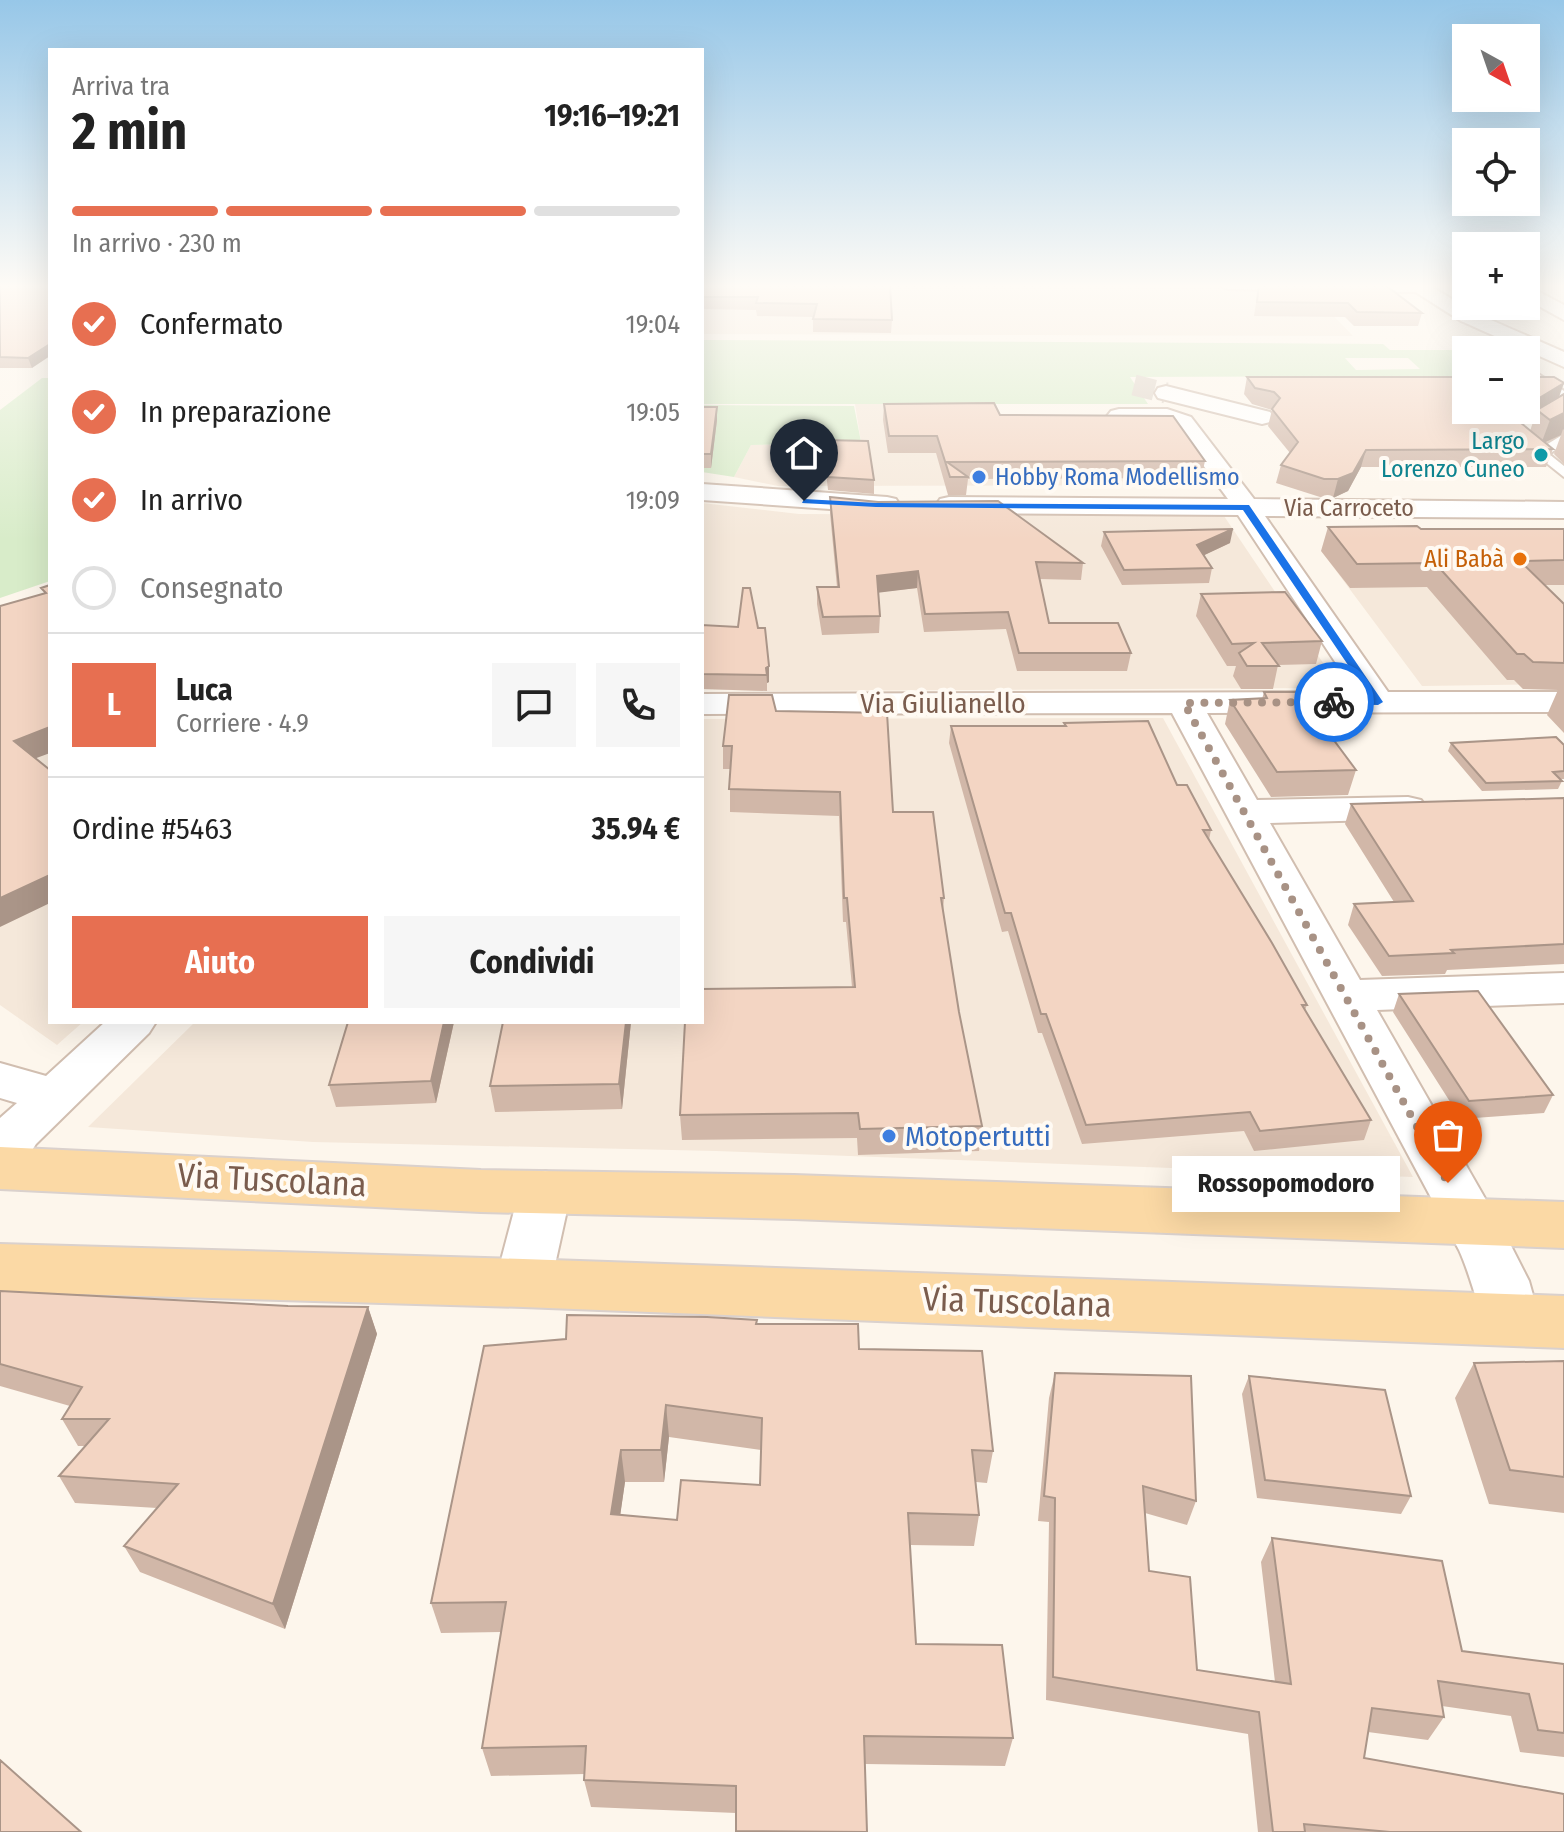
<!DOCTYPE html>
<html lang="it">
<meta charset="utf-8">
<style>
:root{--surface:#fff;--page:#f6f6f6;--text:#222;--muted:#767676;--line:#e0e0e0;--accent:#e76f51}
body{margin:0;font-family:"Fira Sans Condensed",sans-serif;background:var(--page);color:var(--text);height:100vh;display:flex;flex-direction:column;font-size:30px;white-space:nowrap}
*{box-sizing:border-box;margin:0}
p{font-size:26px;color:var(--muted)}
.icon{flex:none;width:44px;height:44px;fill:none;stroke:currentColor;stroke-width:2;stroke-linecap:round;stroke-linejoin:round}
.map{position:relative;flex:1;overflow:hidden}
.side{position:absolute;left:48px;top:48px;width:656px;height:976px;display:flex;flex-direction:column;background:var(--surface);border-radius:0px;box-shadow:0 8px 32px #0002}
.side>*{flex:none}
.needle{width:52px;rotate:140deg}
.tools{position:absolute;left:1452px;top:24px;display:grid;gap:16px}
.tools a{display:grid;place-items:center;width:88px;height:88px;border-radius:0px;background:var(--surface);box-shadow:0 8px 32px #0002;font-size:40px}
.pin{position:absolute;display:grid;place-items:center;width:68px;height:68px;color:#fff;margin:-82px -34px;border-radius:50% 50% 50% 0;rotate:-45deg;box-shadow:0 0 8px #0007}
.pin .icon{rotate:45deg}
.courier{position:absolute;display:grid;place-items:center;width:80px;height:80px;margin:-40px;border:6px solid #1a73e8;border-radius:50%;background:#fff;color:#222;box-shadow:0 2px 10px #0007}
.bubble{position:absolute;height:56px;border-radius:0px;background:var(--surface);box-shadow:0 8px 32px #0002;font-size:26px;font-weight:700;line-height:56px;text-align:center}
.head em{font-style:normal;font-weight:700}
.head div{display:flex;flex-direction:column-reverse}
.head{display:flex;align-items:center;justify-content:space-between;height:136px;padding:0 24px}
h1{font-size:52px;font-weight:700;line-height:60px}
.bar{display:grid;grid-template-columns:repeat(4,1fr);gap:12px 8px;align-content:center;height:96px;padding:0 24px}
.bar i{height:10px;border-radius:6px;background:var(--line)}
.bar .current{background:var(--accent)}
.bar p{grid-column:span 4}
.line{display:flex;align-items:center;gap:20px;padding:0 24px;border-top:2px solid var(--line)}
.line div{flex:1}
.round{display:grid;place-items:center;flex:none;width:84px;height:84px;border-radius:0px;background:var(--page)}
ol{padding:0 24px;list-style:none}
li{display:flex;align-items:center;gap:24px;height:88px}
li p{margin-inline-start:auto}
li .icon{padding:8px;border-radius:50%;background:var(--accent);color:#fff;stroke-width:4}
li:last-child{color:var(--muted)}
li i{width:44px;height:44px;border:4px solid var(--line);border-radius:50%}
.primary-button{display:flex;gap:16px;margin-top:auto;padding:16px 24px}
.primary-button a{flex:1;height:92px;border-radius:0px;background:var(--accent);color:#fff;font-size:32px;font-weight:700;line-height:92px;text-align:center}
.primary-button a+a{background:var(--page);color:var(--text)}
.map>svg:first-child{display:block}
</style>
<div class="map">
<svg width="1564" height="1832" viewBox="0 0 1564 1832">
<rect width="100%" height="100%" fill="#fdf6ec"/>
<path fill="#f5e8da" d="M702 284 1307 288 1353 336 702 334Z
M855 404H992L1002 430 1176 429 1212 485 778 486 734 477 751 445 861 442Z
M702 503 799 514 1224 516 1340 688 754 691 702 689Z
M1564 550V684L1422 686 1322 552Z
M50 604V1022H83L57 1045 0 1005V620Z
M1163 718 1413 1177 716 1151 313 1142 88 1127 195 1022H702V719Z"/>
<path fill="#d8ecc9" fill-rule="evenodd" d="M702 340 1383 344 1390 350H1466V376L1130 377 1148 404H702ZM1345 358H1408L1420 369 1356 370Z
M42 378H50V581L0 598V410Z
M702 405 854 406 861 442 751 445 734 477 702 472Z"/>
<g fill="none" stroke-linecap="round" stroke-linejoin="round">
<path stroke="#dcd0c4" stroke-width="21" stroke-dasharray="21 10" stroke-linecap="butt" d="M1134 385 1166 393"/>
<defs>
<path id="lane" d="M1508 335 1517 337V350H1507Z
M1526 366 1564 391V400L1526 374Z
M1526 407 1527 413 1511 424 1541 448 1564 434V444L1549 454 1564 466V477L1499 425 1501 418 1515 410H1526Z"/>
<path id="street" d="M1218 284H1424L1425 286 1416 292 1227 289Z
M1166 386 1270 412 1274 417 1270 422 1262 424 1158 398 1155 393 1158 388Z
M1119 409H1167L1191 417 1254 499 1564 502V518L1265 516 1388 692H1564V712L1207 713 1257 800 1408 797 1421 800 1427 808 1421 816 1408 819 1270 823 1360 980 1564 973V1003L1377 1010 1502 1228 1529 1281 1540 1320 1531 1337 1511 1344 1491 1337C1477 1309 1472 1278 1459 1250L1172 713 702 714V694L1355 692 1238 515 949 513 940 511 936 505 940 499 949 497 1228 499 1175 427 1164 423 1111 421 1107 416 1111 411Z
M702 484 887 497 896 499 900 505 896 511 887 513 702 500Z
M105 1022H156L149 1033 36 1144 18 1172 0 1178V1118L17 1103 0 1098V1063L46 1076Z
M545 1171 564 1177 571 1192 551 1283 543 1299 523 1306 503 1299 495 1283 519 1192 526 1177Z"/>
<path id="secondary" d="M1403 284H1427L1475 313 1564 352V367L1461 321Z
M1526 285 1564 305V320L1526 299Z"/>
<path id="primary" d="M0 1147 481 1170 794 1175 1564 1202V1248L794 1219 481 1212 0 1189Z
M0 1244 523 1259 1564 1296V1348L523 1307 0 1292Z"/>
</defs>
<use href="#lane" stroke="#d1beb0" stroke-width="4"/>
<use href="#street" stroke="#d1beb0" stroke-width="4"/>
<use href="#secondary" stroke="#d6c0b0" stroke-width="4"/>
<use href="#primary" stroke="#dad1cd" stroke-width="4"/>
<use href="#lane" fill="#fff" fill-rule="evenodd"/>
<use href="#street" fill="#fff" fill-rule="evenodd"/>
<use href="#secondary" fill="#fff" fill-rule="evenodd"/>
<use href="#primary" fill="#fbd9a5" fill-rule="evenodd"/>
</g>
<path fill="#d1b7a8" fill-rule="evenodd" d="M0 284H50L32 368H0Z
M702 284H865L860 285 892 320 891 333 813 332V317L757 316 756 310 702 309Z
M1259 284 1422 313 1418 326H1354L1345 317 1254 316Z
M1247 377 1466 410H1509L1507 411 1519 421 1522 410H1526V377L1560 397 1564 394V464L1554 454 1561 435 1545 443 1553 449 1546 467H1361L1348 491 1333 498 1320 497 1276 483 1281 465 1290 453 1268 426 1272 410 1252 404 1244 394ZM1536 413 1530 431 1520 423Z
M884 404 1000 415 1205 461 1201 478 968 479 966 495H948L936 453H888L883 420Z
M702 407 717 420 711 468H702Z
M825 440 874 480V494L828 490 824 454Z
M830 497 1083 563 1081 580 1040 579 1049 623 1131 653 1127 671H1017L1006 629 924 632 917 588 878 592 880 616 879 633 822 635 817 604V587H837L830 513Z
M1328 527 1421 529H1564V585H1545L1564 604V733L1547 715 1558 690 1523 689 1514 680H1507L1427 587 1350 588 1321 551Z
M1104 532 1230 543 1204 555 1212 568 1209 583 1122 585 1101 546Z
M1201 594 1322 641 1316 664 1278 665 1273 689H1241L1233 676 1236 666H1227L1196 616Z
M702 625 758 628 769 666V682L767 683V691L702 689Z
M1264 692 1356 770 1348 795 1271 797 1225 724 1230 700 1262 699Z
M776 711 893 812 944 898 943 911 959 1012 982 1126 979 1151 858 1155 857 1138 682 1140 680 1115 852 987 846 922H843L839 816 730 812V769H723V746Z
M1064 723 1177 785 1211 830 1209 840 1307 1005 1305 1010 1371 1120 1364 1140 1254 1151 1244 1131 1082 1144 1042 1033H1038L1008 931 1002 932 949 743 951 726H1064Z
M1451 743 1564 745V779H1560L1562 781 1558 789 1482 791 1448 751Z
M1564 798V964L1447 970 1445 974 1382 976 1348 925 1354 904 1394 902 1345 824 1351 804Z
M1399 994 1553 1095 1544 1113 1461 1119 1393 1012Z
M454 1022 436 1103 336 1107 329 1085Z
M631 1022 622 1109 495 1112 490 1086Z
M0 1291 288 1306 368 1307 377 1334 285 1629 140 1572 124 1546 157 1508 75 1503 59 1476 86 1446H78L62 1419 70 1406 0 1386Z
M757 1324 859 1349 993 1451 987 1483 976 1482 979 1515 974 1546 910 1545 916 1644 1013 1738 1005 1766 865 1764 867 1832H736V1813L591 1807 584 1780 585 1774 491 1776 482 1748 501 1632 441 1633 431 1603ZM669 1437 761 1450 760 1485 677 1520 620 1515 625 1482H664Z
M1564 1361V1513L1489 1504 1455 1398 1474 1363Z
M1055 1373 1196 1501 1187 1525 1145 1513 1149 1571 1197 1670 1275 1682 1261 1562 1272 1538 1462 1651 1564 1664V1757L1520 1752 1511 1716 1442 1706 1444 1717 1428 1740 1368 1732 1364 1758 1564 1832H1258L1248 1734 1046 1700 1049 1522 1038 1521 1049 1398Z
M1249 1376 1411 1496 1401 1514 1257 1498 1242 1394Z"/>
<path fill="#aa9588" d="M50 344V356L32 368 28 358Z
M1564 383 1558 400 1537 410 1536 413 1517 424 1522 410H1526V406Z
M1532 388 1526 404V389Z
M717 407V420L711 468V454Z
M1564 413V430L1563 429 1561 435 1541 444 1550 420Z
M1366 450 1361 467 1348 491 1333 498 1338 479Z
M1233 529 1230 543 1194 560 1197 545Z
M918 571 917 588 876 593 877 576Z
M769 666V682L767 683 766 668Z
M50 727V753L23 763 14 741Z
M50 875V903L0 927V898Z
M444 1022H454L436 1103 431 1081Z
M626 1022H631L622 1109 619 1084Z
M368 1307 377 1334 285 1629 273 1604Z
M666 1405 669 1437 664 1482 661 1450Z
M621 1450 625 1482 616 1545 611 1514Z"/>
<path fill="#f3d5c3" stroke="#aa9588" stroke-width="2" fill-rule="evenodd" d="M0 284H50V344L28 358 0 357Z
M702 284H843L890 285 892 320 813 319 817 304 756 303 758 297H702Z
M1259 284H1384L1422 313 1357 312 1348 303 1257 302Z
M1247 377H1466V410H1505L1553 449 1366 450 1353 473 1338 479H1324L1281 465 1298 442 1272 409 1280 398 1274 392 1255 388Z
M1526 377H1554L1564 383 1526 406 1534 399 1536 390 1532 388 1526 389Z
M1564 394V413L1550 420 1537 410Z
M994 403 1000 415 1173 416 1205 461 947 462 968 477H950L937 436H889L884 404Z
M702 407H717L711 454H702Z
M825 440 868 441 874 480 828 477Z
M830 497 878 502 998 501 1083 563 1036 562 1049 623H1118L1131 653H1019L1008 612 925 614 918 571 877 576 880 616 823 617 817 587H839Z
M1417 526 1421 529H1564V560L1520 561 1564 604V663L1533 662 1524 654H1517L1435 563 1357 564 1328 527Z
M1233 529 1197 545 1212 568 1124 570 1104 532Z
M50 585V727L14 741 50 770V875L0 898V606L46 593 41 588Z
M743 588H750L758 628H765L769 666 766 668 767 675 702 674V625L738 627Z
M1285 592 1322 641 1262 643 1279 666H1247L1239 653 1254 643 1232 644 1201 594Z
M1264 692H1298L1356 770 1277 772 1230 700 1267 698Z
M729 695H772L776 711 887 713 893 812H933L944 898H941L959 1012 982 1126 860 1129 858 1113 680 1115 685 1022H702V989L855 987 847 898H844L840 792 729 789 732 746H723Z
M1148 721 1177 785H1187L1211 830H1203L1272 943 1307 1005H1302L1371 1120 1260 1131 1250 1112 1086 1125 1046 1014H1041L1011 913H1005L951 726H1066L1064 723Z
M1556 737 1564 745V771L1553 772 1562 781 1486 783 1451 743Z
M1564 798V944L1451 950 1454 953 1389 956 1354 904 1413 901 1351 804Z
M1478 991 1553 1095 1469 1101 1399 994Z
M348 1022H444L431 1081 329 1085Z
M503 1022H626L619 1084 490 1086Z
M0 1291 288 1306 368 1307 273 1604 124 1546 178 1484 59 1476 109 1419H62L82 1387 0 1364Z
M567 1315 707 1317 757 1320 756 1324H858L859 1349 982 1351 993 1451 972 1450 979 1515 908 1513 916 1644 1002 1645 1013 1738 864 1736 867 1832 736 1831V1786L584 1780 586 1746 482 1748 506 1602 431 1603 484 1346 566 1339ZM666 1405 762 1418 760 1485 681 1480 677 1520 611 1514 621 1450H661Z
M1564 1361V1477L1510 1470 1474 1363Z
M1055 1373 1191 1376 1196 1501 1143 1486 1149 1571 1190 1577 1197 1670 1291 1684 1272 1538 1442 1561 1462 1651 1564 1664V1733L1538 1730 1529 1694 1438 1681 1444 1717 1372 1708 1364 1758 1564 1794V1832H1390L1304 1824 1305 1832H1273L1259 1712 1053 1677 1055 1498 1044 1496Z
M1249 1376 1385 1390 1411 1496 1265 1480Z
M0 1760 81 1832H0Z"/>
<linearGradient id="sky" x2="0" y2="1"><stop stop-color="#97c7e8"/><stop offset="0.53" stop-color="#fefbf6"/><stop offset="1" stop-color="#fefbf6" stop-opacity="0"/></linearGradient>
<rect width="1564" height="540" fill="url(#sky)"/>
<path fill="#1a73e8" d="M804 499 876 503 1249 505 1383 702 1378 705 1330 704 1329 702 1334 699H1371L1243 510 876 507 802 503Z"/>
<g fill="none" stroke-linecap="round" stroke-linejoin="round">
<path stroke="#a89285" stroke-width="8" stroke-dasharray="0 14.4" d="M1334 702 1184 703 1448 1183"/>
</g>
<circle fill="#0f9aa8" stroke="#fffaf3" stroke-width="3" cx="1541" cy="455" r="8"/>
<g fill="#3f7fe0" stroke="#fffaf3" stroke-width="3">
<circle cx="979" cy="477" r="8"/>
<circle cx="889" cy="1136" r="8"/>
</g>
<circle fill="#e8710a" stroke="#fffaf3" stroke-width="3" cx="1520" cy="559" r="8"/>
<g text-anchor="middle" dominant-baseline="central" stroke-width="8" stroke-linejoin="round" paint-order="stroke">
<g font-size="24" fill="#0d838f" stroke="#fffaf3" text-anchor="end">
<text x="1525" y="441">Largo<tspan x="1525" dy="28">Lorenzo Cuneo</tspan></text>
</g>
<g font-size="24" fill="#366cbe" stroke="#fffaf3" text-anchor="start">
<text x="995" y="477">Hobby Roma Modellismo</text>
</g>
<g font-size="24" fill="#7a5c4d" stroke="#fffaf3">
<text x="1349" y="508">Via Carroceto</text>
</g>
<g font-size="24" fill="#c56008" stroke="#fffaf3" text-anchor="end">
<text x="1504" y="559">Ali Babà</text>
</g>
<g font-size="28" fill="#7a5c4d" stroke="#fffaf3">
<text x="943" y="703">Via Giulianello</text>
</g>
<g font-size="28" fill="#366cbe" stroke="#fffaf3" text-anchor="start">
<text x="905" y="1136">Motopertutti</text>
</g>
<g font-size="34" fill="#7a5c4d" stroke="#fffaf3">
<text transform="translate(272 1180) rotate(3)">Via Tuscolana</text>
<text transform="translate(1017 1302) rotate(2)">Via Tuscolana</text>
</g>
</g>
</svg>
<div class="tools">
<a><svg class="needle" viewBox="-14 -14 28 28"><path d="M0-13l5 13h-10z" fill="#e53935"/><path d="M0 13l5-13h-10z" fill="#767676"/></svg></a>
<a><svg class="icon" aria-label="locate" viewBox="0 0 24 24"><circle cx="12" cy="12" r="6"/><path d="M12 2v4M12 18v4M2 12h4M18 12h4"/></svg></a>
<a>+</a>
<a>−</a>
</div>
<div class="pin" style="left:1448px;top:1183px;background:#ea580c"><svg class="icon" aria-label="bag" viewBox="0 0 24 24"><path d="M5 8h14l-1 12H6zM9 8a3 3 0 0 1 6 0"/></svg></div>
<div class="pin" style="left:804px;top:501px;background:#1f2937"><svg class="icon" aria-label="home" viewBox="0 0 24 24"><path d="M3 11l9-7 9 7M6 9v11h12V9"/></svg></div>
<div class="courier" style="left:1334px;top:702px"><svg class="icon" aria-label="bike" viewBox="0 0 24 24"><circle cx="6" cy="16" r="4"/><circle cx="18" cy="16" r="4"/><path d="M6 16l4-8h5l3 8M10 8l3 8H6M13 5h3"/></svg></div>
<div class="bubble" style="left:1172px;top:1156px;width:228px">Rossopomodoro</div>
<section class="side">
<div class="head"><div><h1>2 min</h1><p>Arriva tra</p></div><em>19:16–19:21</em></div>
<div class="bar"><i class="current"></i><i class="current"></i><i class="current"></i><i></i><p>In arrivo · 230 m</p></div>
<ol>
<li><svg class="icon" aria-label="check" viewBox="0 0 24 24"><path d="M5 12l5 5 9-10"/></svg>Confermato<p>19:04</p></li>
<li><svg class="icon" aria-label="check" viewBox="0 0 24 24"><path d="M5 12l5 5 9-10"/></svg>In preparazione<p>19:05</p></li>
<li><svg class="icon" aria-label="check" viewBox="0 0 24 24"><path d="M5 12l5 5 9-10"/></svg>In arrivo<p>19:09</p></li>
<li><i></i>Consegnato</li>
</ol>
<div class="line" style="height:144px"><b class="round" style="background:var(--accent);color:#fff">L</b><div><b>Luca</b><p>Corriere · 4.9</p></div><a class="round"><svg class="icon" aria-label="chat" viewBox="0 0 24 24"><path d="M4 5h16v11H9l-5 4z"/></svg></a><a class="round"><svg class="icon" aria-label="phone" viewBox="0 0 24 24"><path d="M5 4h4l2 5-3 2q2 4 5 5l2-3 5 2v4C11 20 4 13 5 4z"/></svg></a></div>
<div class="line" style="height:104px"><div>Ordine #5463</div><b>35.94 €</b></div>
<div class="primary-button"><a>Aiuto</a><a>Condividi</a></div>
</section>
</div>
